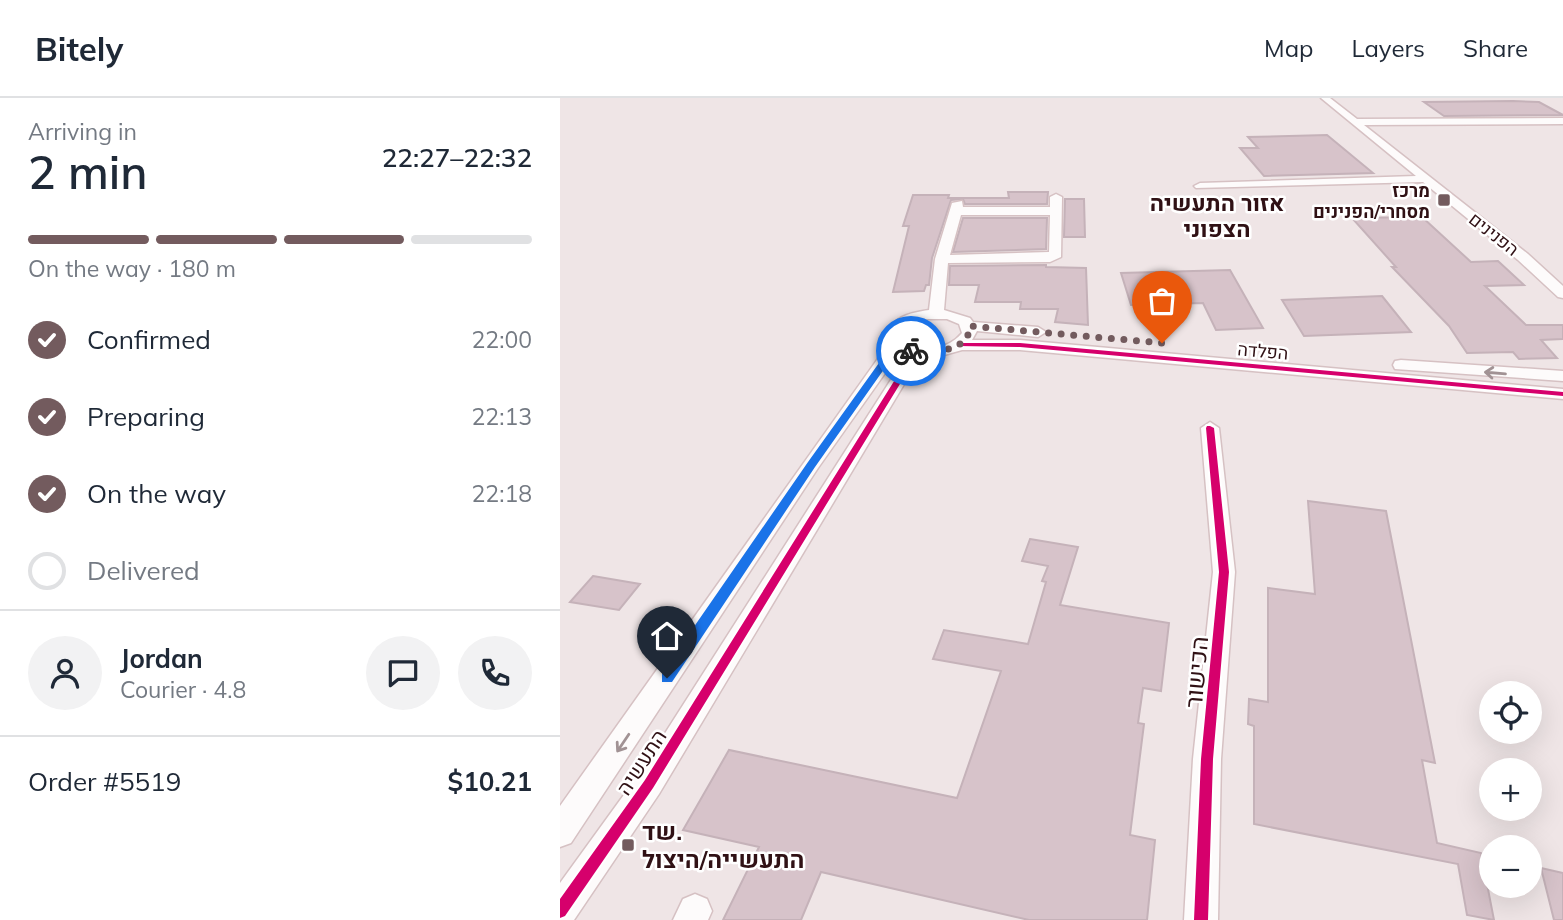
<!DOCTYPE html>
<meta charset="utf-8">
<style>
:root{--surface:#fff;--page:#f2f2f3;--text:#1f2937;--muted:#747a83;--line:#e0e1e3;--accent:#735b5e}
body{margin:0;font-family:Mulish,Heebo,sans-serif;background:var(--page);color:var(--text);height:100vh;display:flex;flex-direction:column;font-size:26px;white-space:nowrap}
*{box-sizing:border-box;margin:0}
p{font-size:23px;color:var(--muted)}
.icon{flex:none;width:38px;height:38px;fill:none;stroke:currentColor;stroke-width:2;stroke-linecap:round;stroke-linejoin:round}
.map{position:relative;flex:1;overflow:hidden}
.drawer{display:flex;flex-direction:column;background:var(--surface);width:560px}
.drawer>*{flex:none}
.fabs{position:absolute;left:919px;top:583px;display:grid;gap:14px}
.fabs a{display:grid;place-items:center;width:63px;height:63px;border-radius:50%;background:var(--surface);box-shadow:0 7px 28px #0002;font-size:35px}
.pin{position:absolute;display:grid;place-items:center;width:60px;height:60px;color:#fff;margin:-72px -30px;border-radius:50% 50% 50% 0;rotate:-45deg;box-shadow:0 0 7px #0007}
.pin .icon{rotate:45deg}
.courier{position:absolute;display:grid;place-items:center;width:70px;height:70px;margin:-35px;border:5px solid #1a73e8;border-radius:50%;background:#fff;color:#222;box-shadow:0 2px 9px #0007}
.headline em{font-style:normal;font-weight:600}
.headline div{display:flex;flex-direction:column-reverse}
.headline{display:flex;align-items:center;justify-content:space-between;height:119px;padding:0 28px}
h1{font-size:46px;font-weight:600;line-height:52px}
.bar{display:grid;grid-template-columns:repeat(4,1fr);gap:10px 7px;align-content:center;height:84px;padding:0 28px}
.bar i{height:9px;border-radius:5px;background:var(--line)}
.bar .on{background:var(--accent)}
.bar p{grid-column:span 4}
.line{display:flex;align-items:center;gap:18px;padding:0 28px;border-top:2px solid var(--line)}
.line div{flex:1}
.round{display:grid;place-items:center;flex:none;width:74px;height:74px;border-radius:37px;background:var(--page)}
ol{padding:0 28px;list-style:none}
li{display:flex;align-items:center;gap:21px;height:77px}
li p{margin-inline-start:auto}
li .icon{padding:7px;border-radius:50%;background:var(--accent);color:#fff;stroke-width:4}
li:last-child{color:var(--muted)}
li i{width:38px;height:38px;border:4px solid var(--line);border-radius:50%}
header{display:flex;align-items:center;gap:42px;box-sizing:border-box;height:98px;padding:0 35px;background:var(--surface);border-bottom:2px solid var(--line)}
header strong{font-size:33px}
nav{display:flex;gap:38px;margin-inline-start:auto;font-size:24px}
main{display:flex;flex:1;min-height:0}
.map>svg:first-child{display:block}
</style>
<header>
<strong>Bitely</strong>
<nav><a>Map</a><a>Layers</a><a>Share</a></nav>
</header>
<main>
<section class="drawer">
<div class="headline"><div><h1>2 min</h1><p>Arriving in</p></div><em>22:27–22:32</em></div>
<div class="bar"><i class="on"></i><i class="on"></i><i class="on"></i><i></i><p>On the way · 180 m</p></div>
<ol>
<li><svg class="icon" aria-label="check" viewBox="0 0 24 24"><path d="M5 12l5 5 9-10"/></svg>Confirmed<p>22:00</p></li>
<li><svg class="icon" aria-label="check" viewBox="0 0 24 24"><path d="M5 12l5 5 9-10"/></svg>Preparing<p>22:13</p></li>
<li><svg class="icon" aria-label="check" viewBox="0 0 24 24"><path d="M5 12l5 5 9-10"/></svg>On the way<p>22:18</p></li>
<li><i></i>Delivered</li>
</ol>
<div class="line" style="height:126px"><a class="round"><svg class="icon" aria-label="person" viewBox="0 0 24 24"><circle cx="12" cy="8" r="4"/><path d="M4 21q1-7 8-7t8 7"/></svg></a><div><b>Jordan</b><p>Courier · 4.8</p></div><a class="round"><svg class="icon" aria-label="chat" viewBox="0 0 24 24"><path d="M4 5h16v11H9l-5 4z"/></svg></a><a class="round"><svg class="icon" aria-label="phone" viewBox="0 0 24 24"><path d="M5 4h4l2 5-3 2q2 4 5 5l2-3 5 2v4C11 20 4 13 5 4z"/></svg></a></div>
<div class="line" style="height:91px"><div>Order #5519</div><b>$10.21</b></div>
</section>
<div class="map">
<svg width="1003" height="822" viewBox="0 0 1003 822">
<rect width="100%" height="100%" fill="#efe5e6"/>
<path fill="#d7c3ca" stroke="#c5b2b9" stroke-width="2" d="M953 3 979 4 1003 17 884 18 864 4Z
M767 37 813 75 704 78 680 50H698L688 39Z
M448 94H488L487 106H405L403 101 391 102 372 160 369 187H366L364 193 333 194 349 128H343L353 97H389L388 100H449Z
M505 101H524L525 139H504Z
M862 119 911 164 938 163 964 187 925 188 966 227H1003V241L981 242 997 260 959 261 953 254 907 255 889 228 832 169H836L792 120Z
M403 120H487L486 151 393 154Z
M486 167V169L526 170 528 227 495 224 498 211H460L461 204H415L419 187H389L390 168Z
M670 172 703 230 656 232 643 205 571 207 561 175Z
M822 198 851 234 744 238 722 202Z
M748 403 826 413 875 665 862 662 877 745 921 755 934 822 907 817 898 766 694 726V628L688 626 689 601 708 604V490L755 496Z
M470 441 518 449 500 507 609 525 601 593 583 590 578 625 584 626 570 737 595 742 587 822H469L261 774 241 822H163L199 749 123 732 169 652 397 700 441 573 373 561 384 532 468 546 486 484 482 483 488 468 462 463Z
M33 478 80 486 59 512 10 504Z
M981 770 1003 775V822H994Z"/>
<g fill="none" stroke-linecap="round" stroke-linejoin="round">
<defs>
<path id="minor" d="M761 0H770L797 21 1003 20V26L804 27 968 156 1003 188V200L998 199 958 162 863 84 636 90 634 88 640 85 856 78Z
M496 96 502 99 501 159 490 164 388 165 384 212 410 220 413 224 478 229 486 234 478 239 417 233 412 242H460L1003 291V301L460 252H402L377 259 346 283 99 696 14 822H0V785L79 676 332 280 357 259 340 254 258 370 11 745 0 749V708L329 245 326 241C330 219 349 215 369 212L375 161 392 105 402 103 403 109H490V99ZM401 117H490L489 154 390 157ZM368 221H387L399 226 402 235C388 252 358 257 342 240L343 232 354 224Z
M841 262 1003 273V283L835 271 833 267 835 263Z
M650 324 659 330 675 474 661 661 658 822H624L633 661 653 474 641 330Z
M135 796 147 801 152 813 148 822H113L123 801Z"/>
</defs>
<use href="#minor" stroke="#d6c1c3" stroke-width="3"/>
<use href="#minor" fill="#fdfbfb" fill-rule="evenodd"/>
<defs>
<path id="cycleway" d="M400 245H460L1003 294V298L460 249 398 248 397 247Z
M374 252 377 254 376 255 343 281 93 690 5 818 0 820V801L85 682 336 280Z
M647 328H650L654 330 669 474 653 661 648 822H634L641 661 659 474 646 330Z"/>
</defs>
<use href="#cycleway" stroke="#fff" stroke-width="4"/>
<use href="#cycleway" fill="#d6006c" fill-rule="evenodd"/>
</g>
<defs><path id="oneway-shaft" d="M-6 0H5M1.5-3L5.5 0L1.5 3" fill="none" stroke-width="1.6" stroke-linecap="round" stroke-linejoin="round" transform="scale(1.75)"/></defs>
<g stroke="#a19294">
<use href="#oneway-shaft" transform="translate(935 275) rotate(-175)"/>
<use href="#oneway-shaft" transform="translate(63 645) rotate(124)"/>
</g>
<path fill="#1a73e8" d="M334 244H340L355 253 351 255 339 250 255 369 112 584H102V575L248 364Z"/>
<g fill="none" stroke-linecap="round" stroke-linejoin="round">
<path stroke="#735b5e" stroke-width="7" stroke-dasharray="0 12.6" d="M351 253C371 256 391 254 407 241L410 228 602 245"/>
</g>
<g fill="#735b5e" stroke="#fff" stroke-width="2.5">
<rect x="877" y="95" width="14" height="14" rx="3.5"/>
<rect x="61" y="740" width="14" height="14" rx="3.5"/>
</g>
<g text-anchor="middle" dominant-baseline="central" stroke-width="5" stroke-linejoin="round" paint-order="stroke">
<g font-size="18" font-weight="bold" fill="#301115" stroke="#fff" text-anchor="end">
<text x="870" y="92">מרכז<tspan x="870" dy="21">מסחרי/הפנינים</tspan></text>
</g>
<g font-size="18" fill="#301115" stroke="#fff">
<text transform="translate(934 136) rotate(38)">הפנינים</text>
<text transform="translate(703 253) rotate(5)">הפלדה</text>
</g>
<g font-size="21" fill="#301115" stroke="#fff">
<text transform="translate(81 664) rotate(-57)">התעשיה</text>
</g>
<g font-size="23" font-weight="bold" fill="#301115" stroke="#fff">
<text x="657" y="104">אזור התעשיה<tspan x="657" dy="26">הצפוני</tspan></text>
</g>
<g font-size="24" fill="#301115" stroke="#fff">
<text transform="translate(636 574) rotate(-85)">הכישור</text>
</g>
<g font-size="24" font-weight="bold" fill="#301115" stroke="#fff" text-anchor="start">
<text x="82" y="733">שד.<tspan x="82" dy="28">התעשייה/היצול</tspan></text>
</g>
</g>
</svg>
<div class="fabs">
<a><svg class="icon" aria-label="locate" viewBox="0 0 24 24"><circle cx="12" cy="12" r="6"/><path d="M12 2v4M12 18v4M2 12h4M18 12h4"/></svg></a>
<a>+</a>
<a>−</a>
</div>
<div class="pin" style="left:602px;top:245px;background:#ea580c"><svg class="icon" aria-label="bag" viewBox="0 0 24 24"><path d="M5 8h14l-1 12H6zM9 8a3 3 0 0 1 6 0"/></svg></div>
<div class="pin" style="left:107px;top:580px;background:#1f2937"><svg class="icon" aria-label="home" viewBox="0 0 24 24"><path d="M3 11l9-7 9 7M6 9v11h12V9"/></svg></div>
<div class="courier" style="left:351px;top:253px"><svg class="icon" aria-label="bike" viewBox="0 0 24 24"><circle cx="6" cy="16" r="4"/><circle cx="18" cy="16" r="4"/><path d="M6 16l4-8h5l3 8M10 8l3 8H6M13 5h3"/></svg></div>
</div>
</main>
